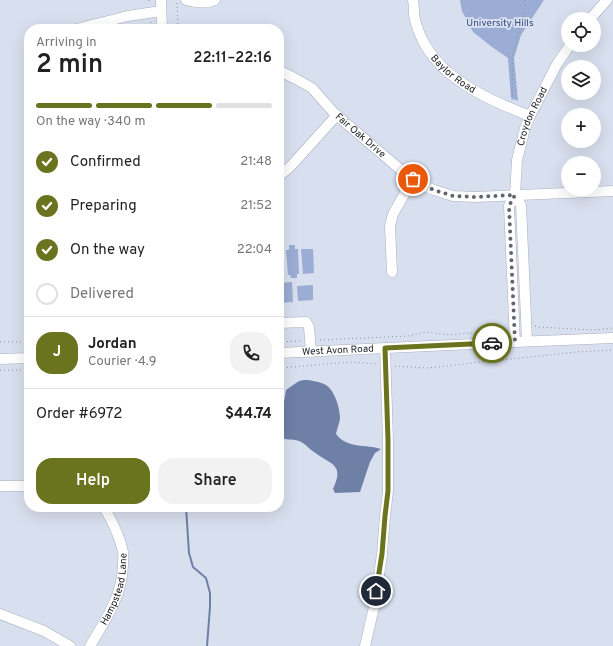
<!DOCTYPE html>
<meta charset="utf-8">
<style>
:root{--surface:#fff;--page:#f2f2f2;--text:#222;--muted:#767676;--line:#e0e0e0;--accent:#6a741e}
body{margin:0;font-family:Overpass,sans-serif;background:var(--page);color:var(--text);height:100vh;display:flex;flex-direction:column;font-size:15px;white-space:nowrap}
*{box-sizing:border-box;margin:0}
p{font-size:13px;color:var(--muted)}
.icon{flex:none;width:22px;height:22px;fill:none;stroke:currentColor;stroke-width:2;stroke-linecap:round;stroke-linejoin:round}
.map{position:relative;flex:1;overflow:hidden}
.side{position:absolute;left:24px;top:24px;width:260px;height:488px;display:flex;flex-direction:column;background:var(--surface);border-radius:16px;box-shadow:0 4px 16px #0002}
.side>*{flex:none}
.buttons{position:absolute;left:561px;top:12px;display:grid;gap:8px}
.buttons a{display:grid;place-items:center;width:40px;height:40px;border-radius:50%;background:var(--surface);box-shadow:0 4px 16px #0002;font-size:20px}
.pin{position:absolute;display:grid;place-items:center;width:34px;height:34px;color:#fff;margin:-17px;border:2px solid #fff;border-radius:50%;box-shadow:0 1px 4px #0007}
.courier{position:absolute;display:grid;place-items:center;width:40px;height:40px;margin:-20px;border:3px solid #6a741e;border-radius:50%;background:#fff;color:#222;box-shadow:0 1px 5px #0007}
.headline em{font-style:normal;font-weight:600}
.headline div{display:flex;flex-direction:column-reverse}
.headline{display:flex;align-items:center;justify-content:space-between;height:68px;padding:0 12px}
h1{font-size:26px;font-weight:600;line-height:30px}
.bar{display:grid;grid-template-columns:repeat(4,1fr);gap:6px 4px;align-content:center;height:48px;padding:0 12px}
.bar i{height:5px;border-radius:3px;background:var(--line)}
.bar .selected{background:var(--accent)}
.bar p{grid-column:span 4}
.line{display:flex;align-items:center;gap:10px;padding:0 12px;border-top:1px solid var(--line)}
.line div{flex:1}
.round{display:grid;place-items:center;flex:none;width:42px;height:42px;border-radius:16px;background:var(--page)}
ol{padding:0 12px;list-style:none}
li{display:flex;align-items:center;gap:12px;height:44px}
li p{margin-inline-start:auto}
li .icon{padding:4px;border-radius:50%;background:var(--accent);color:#fff;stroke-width:4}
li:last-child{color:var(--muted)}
li i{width:22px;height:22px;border:2px solid var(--line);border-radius:50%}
.button{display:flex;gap:8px;margin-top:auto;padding:8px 12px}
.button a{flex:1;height:46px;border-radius:16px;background:var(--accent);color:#fff;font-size:16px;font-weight:600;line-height:46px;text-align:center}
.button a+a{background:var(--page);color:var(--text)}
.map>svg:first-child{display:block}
</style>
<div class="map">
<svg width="613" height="646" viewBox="0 0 613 646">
<rect width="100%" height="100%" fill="#d8dfee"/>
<path fill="#9badd4" d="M460 0H544L521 35 514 58 518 101 511 98 508 58 492 47 473 32 462 11Z
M289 245H295V249H298L299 274H297V278H291L290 275H288L286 250H289Z
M301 249H313L314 273 303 274Z
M283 250 284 275H279V251Z
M292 282 293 302 280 303 279 283Z
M313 285V300L298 301 297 286Z"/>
<path fill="#6f80a7" d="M304 380C310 380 321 382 326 385 335 391 340 408 340 419 339 424 337 429 336 434 347 449 366 444 381 449L375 453 370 462 360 492 335 493 333 489C345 464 331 465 314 452 309 449 305 443 299 441 291 438 286 442 279 435V421L281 420 283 417V408L286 390 299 381Z"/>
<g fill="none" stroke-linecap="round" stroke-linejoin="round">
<path stroke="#6f80a7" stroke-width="2" d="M186 507 189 553 193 567 206 578 210 593V607L207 646"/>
<defs>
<g id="minor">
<path d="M161 0 162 29"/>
<path d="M186 0C196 3 205 4 215 0"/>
<path id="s1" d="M413 0C414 5 414 10 414 15 425 73 482 97 530 116"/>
<path d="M590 19 607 0"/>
<path d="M76 29 128 16 161 11"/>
<path id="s2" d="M279 72 284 73 296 79 312 88 334 113 401 170 419 184 434 190 453 196 475 197 613 191"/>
<path d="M279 176 290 167 337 115"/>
<path d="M515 195 521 205 527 341"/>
<path d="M392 272 390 226 393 214 413 179"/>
<path d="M279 323 306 322 309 327 311 352"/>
<path id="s3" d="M515 342 509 206 515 195 517 160 525 128 530 116 557 64 570 45"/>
<path id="s4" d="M279 353 515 342 613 338"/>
<path d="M0 359 29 358"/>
<path d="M0 486H29"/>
<path d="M0 614 44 631 70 646"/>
<path id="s5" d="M90 646C105 621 123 595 123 564 123 560 124 556 123 552 120 536 112 521 104 507"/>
<path d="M365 646 375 603 382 554 385 516 388 491V440L385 348"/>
</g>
</defs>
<use href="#minor" stroke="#a8afbd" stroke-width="11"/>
<path stroke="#8a8f9a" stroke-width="1" stroke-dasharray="1 3" stroke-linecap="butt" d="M149 0 150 4
M177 3 178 29
M151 22V29
M512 100C513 84 511 65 514 49 518 33 525 17 525 0
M535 326 538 327 593 330 613 328
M320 340 408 336 426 332 450 335 502 330 505 328
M0 342H29
M279 342 300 341
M395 366 427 368 576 352 613 350
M279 368 351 362 377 364
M0 370H29"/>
<use href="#minor" stroke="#fff" stroke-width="10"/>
</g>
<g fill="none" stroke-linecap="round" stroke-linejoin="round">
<path stroke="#61656e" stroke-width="4" stroke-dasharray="0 7.2" d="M413 179 419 184 434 190 453 196 475 197 515 195 509 206 515 342 492 343"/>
<path stroke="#6a741e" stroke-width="5" d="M376 591 382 554 385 516 388 491V440L385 348 492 343"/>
</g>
<g text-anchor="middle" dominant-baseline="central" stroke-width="4" stroke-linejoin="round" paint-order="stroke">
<g font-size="10" fill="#374c82" stroke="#d8dfee">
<text x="500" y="23">University Hills</text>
</g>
<g font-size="10" fill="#212329" stroke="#d8dfee">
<text stroke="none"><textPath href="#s1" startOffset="88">Baylor Road</textPath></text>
<text stroke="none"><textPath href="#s3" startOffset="230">Croydon Road</textPath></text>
<text stroke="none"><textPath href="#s2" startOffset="105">Fair Oak Drive</textPath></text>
<text stroke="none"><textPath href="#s4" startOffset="59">West Avon Road</textPath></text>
<text stroke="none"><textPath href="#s5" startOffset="63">Hampstead Lane</textPath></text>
</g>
</g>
</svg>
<div class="buttons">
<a><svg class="icon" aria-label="locate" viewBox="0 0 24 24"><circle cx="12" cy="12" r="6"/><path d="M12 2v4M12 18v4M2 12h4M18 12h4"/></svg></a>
<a><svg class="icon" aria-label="layers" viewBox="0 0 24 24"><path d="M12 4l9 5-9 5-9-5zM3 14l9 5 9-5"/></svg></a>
<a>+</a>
<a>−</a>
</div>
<div class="pin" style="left:413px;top:179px;background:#ea580c"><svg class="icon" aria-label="bag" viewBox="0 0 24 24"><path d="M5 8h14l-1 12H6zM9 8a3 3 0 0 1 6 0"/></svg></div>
<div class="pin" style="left:376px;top:591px;background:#1f2937"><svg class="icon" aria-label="home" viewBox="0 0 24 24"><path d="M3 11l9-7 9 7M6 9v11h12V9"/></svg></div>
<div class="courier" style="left:492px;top:343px"><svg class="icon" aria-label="car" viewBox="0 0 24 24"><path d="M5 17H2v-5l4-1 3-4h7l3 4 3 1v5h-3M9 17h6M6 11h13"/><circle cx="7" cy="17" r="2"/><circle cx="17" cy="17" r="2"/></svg></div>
<section class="side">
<div class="headline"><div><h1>2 min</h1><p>Arriving in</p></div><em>22:11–22:16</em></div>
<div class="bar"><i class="selected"></i><i class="selected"></i><i class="selected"></i><i></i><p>On the way · 340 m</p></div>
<ol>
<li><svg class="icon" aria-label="check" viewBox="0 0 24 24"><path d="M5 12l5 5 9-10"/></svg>Confirmed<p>21:48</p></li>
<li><svg class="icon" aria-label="check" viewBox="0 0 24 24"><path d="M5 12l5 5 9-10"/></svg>Preparing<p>21:52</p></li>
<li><svg class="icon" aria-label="check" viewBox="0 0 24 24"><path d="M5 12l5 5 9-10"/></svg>On the way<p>22:04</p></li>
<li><i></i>Delivered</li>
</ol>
<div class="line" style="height:72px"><b class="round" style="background:var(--accent);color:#fff">J</b><div><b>Jordan</b><p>Courier · 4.9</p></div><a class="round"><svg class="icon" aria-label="phone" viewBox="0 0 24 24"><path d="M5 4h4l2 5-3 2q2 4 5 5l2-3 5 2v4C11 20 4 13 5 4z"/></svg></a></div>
<div class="line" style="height:52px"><div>Order #6972</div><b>$44.74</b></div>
<div class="button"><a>Help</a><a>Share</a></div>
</section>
</div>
